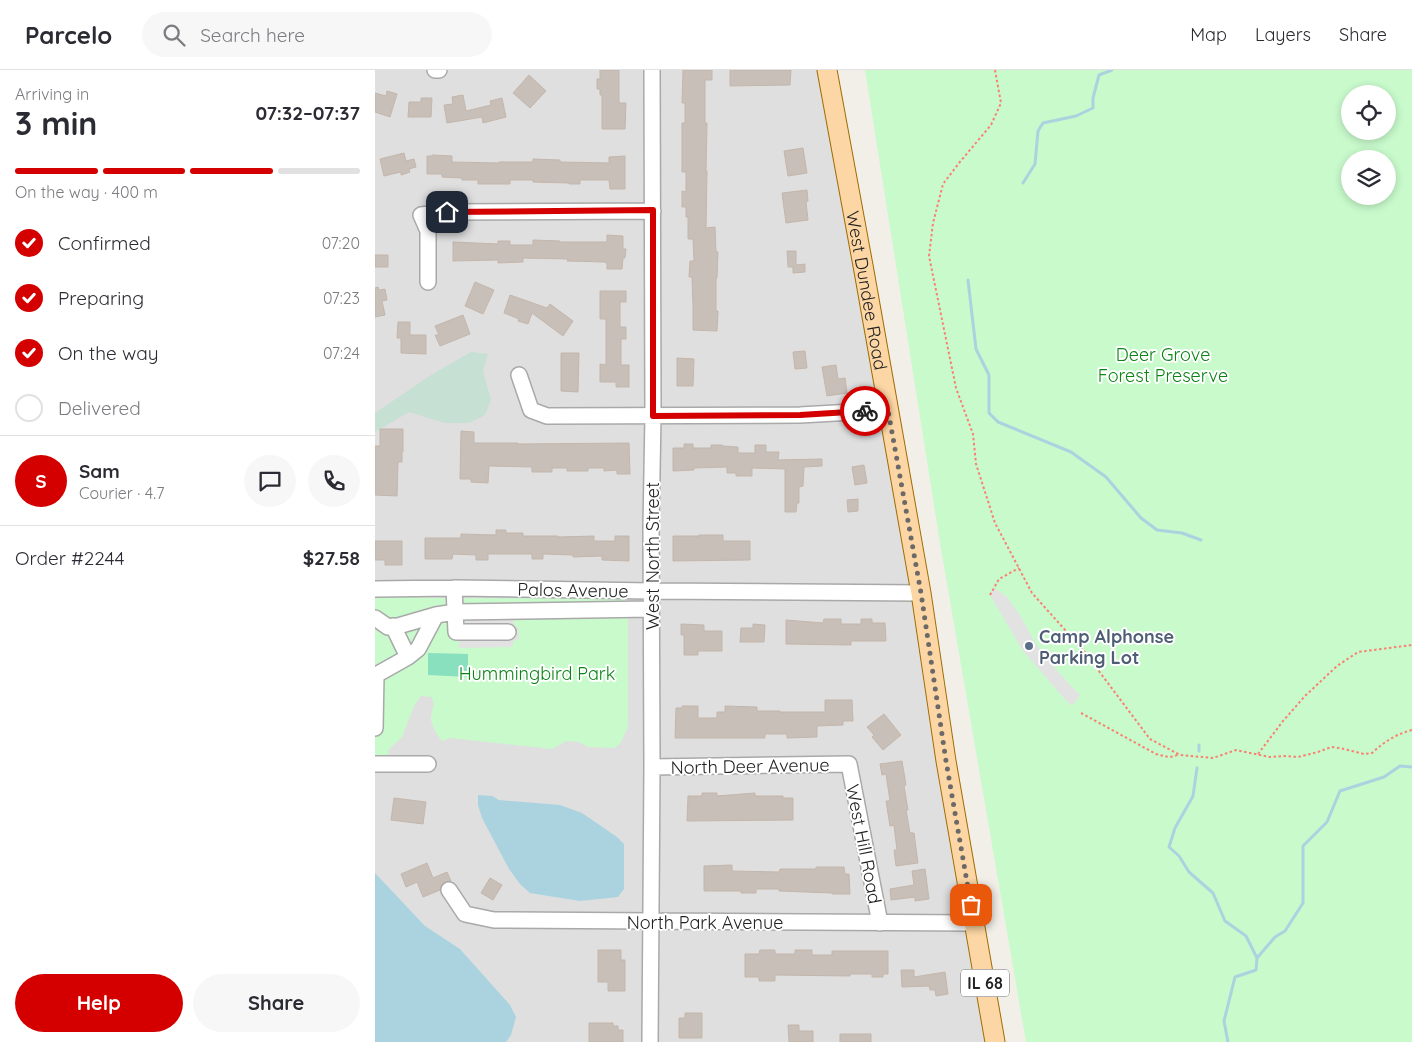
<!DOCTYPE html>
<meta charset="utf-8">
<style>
:root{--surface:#fff;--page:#f7f7f7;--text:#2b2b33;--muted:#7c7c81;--line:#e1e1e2;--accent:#d40000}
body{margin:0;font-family:Quicksand,sans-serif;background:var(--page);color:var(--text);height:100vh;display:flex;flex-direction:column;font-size:19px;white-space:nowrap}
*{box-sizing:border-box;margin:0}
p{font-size:16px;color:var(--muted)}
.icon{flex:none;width:28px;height:28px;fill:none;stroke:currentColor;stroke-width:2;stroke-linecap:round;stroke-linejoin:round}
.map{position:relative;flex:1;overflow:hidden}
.details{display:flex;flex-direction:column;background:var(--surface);width:375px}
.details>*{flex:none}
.buttons{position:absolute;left:966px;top:15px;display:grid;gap:10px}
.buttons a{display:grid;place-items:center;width:55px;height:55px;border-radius:50%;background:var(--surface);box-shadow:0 2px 8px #0003;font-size:25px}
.pin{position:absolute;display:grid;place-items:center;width:42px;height:42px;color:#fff;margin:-21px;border-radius:10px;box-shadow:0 2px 8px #0006}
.courier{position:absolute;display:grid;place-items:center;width:50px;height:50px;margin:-25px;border:4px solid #d40000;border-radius:50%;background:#fff;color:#222;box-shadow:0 1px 6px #0007}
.head em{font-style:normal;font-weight:700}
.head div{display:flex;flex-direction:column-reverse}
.head{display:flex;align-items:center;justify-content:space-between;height:85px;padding:0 15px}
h1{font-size:32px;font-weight:700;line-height:38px}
.bar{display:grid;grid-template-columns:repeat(4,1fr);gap:8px 5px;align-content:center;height:60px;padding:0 15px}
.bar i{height:6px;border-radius:4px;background:var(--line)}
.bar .selected{background:var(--accent)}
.bar p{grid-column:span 4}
.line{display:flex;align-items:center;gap:12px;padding:0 15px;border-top:1px solid var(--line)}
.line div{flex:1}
.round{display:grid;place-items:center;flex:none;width:52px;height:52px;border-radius:26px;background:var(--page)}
ol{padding:0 15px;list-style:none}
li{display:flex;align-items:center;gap:15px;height:55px}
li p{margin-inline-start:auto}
li .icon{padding:5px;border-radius:50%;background:var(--accent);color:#fff;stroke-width:4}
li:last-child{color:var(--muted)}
li i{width:28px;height:28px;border:2px solid var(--line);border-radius:50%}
.button{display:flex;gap:10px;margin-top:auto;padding:10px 15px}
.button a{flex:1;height:58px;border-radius:30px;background:var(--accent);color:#fff;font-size:20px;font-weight:700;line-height:58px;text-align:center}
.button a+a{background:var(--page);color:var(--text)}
header{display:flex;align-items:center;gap:30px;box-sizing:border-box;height:70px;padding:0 25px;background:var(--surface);border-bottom:1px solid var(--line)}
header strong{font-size:24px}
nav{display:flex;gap:28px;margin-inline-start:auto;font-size:18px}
.search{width:350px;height:45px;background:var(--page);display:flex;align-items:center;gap:12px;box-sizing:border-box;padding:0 18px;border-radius:28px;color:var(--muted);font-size:19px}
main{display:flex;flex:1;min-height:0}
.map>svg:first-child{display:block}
</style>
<header>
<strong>Parcelo</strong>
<div class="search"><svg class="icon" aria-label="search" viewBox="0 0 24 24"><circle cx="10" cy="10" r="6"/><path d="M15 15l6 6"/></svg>Search here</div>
<nav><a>Map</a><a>Layers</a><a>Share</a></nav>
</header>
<main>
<section class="details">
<div class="head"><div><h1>3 min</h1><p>Arriving in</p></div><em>07:32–07:37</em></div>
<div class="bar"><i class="selected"></i><i class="selected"></i><i class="selected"></i><i></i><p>On the way · 400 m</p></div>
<ol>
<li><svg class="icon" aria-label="check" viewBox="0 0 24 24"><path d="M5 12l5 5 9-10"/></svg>Confirmed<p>07:20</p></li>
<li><svg class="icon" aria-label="check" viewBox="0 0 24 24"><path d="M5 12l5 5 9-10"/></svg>Preparing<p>07:23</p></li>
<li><svg class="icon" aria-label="check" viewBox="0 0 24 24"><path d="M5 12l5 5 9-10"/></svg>On the way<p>07:24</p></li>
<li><i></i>Delivered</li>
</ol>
<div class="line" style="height:90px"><b class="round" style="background:var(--accent);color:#fff">S</b><div><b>Sam</b><p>Courier · 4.7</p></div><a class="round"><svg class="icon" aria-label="chat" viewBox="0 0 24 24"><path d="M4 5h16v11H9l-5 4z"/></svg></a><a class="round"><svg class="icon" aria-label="phone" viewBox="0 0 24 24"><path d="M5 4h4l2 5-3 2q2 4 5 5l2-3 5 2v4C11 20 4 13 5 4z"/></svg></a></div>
<div class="line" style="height:65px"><div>Order #2244</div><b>$27.58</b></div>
<div class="button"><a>Help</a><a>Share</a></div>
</section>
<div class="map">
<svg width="1037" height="972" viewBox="0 0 1037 972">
<rect width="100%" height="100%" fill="#f2efe9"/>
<path fill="#e0dfdf" d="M0 0H452L620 972H0Z"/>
<path fill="#c6e0d4" d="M96 282 113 284 108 301 116 330 110 345 94 353H70L34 342 0 362V343L56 305Z"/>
<path fill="#c8facc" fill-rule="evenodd" d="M490 0H1037V972H651L565 473ZM975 24H1012V61H975ZM975 89H1012V126H975Z
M0 526 66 528 253 529V657L245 674 239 678 213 677 204 672 191 671 177 679 75 668 67 671C62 665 56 655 56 648 57 638 60 639 57 627L46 626 39 636 27 667 14 679 12 688H0Z"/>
<path fill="#88e0be" d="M53 583 93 584V607L53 605Z"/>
<path fill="#e2e2e2" d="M619 518 632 527 645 545 659 571 671 588 695 615 705 625 697 636 687 626 648 581 615 525Z
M138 549 140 557H143L144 570H139L137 577 84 578 85 569 91 550Z"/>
<path fill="#aad3df" d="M103 725 117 726 124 730 185 735 207 743 242 767 249 774V819L243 827 205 831 155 823 145 814 134 799 107 748 103 735Z
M0 803 50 856 85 879 135 935 141 947 136 965 131 972H0Z"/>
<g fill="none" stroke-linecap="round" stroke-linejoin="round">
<path stroke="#aad3df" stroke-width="3" d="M648 113 660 94 663 61 668 53 701 46 718 38V28L724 5 737 0
M593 210 601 279 614 305V343L623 352 696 382 731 407 766 448 782 460 807 463 826 470
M824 681V675
M822 698 818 726 800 758 794 777 804 786 814 802 838 823 850 851 871 866 882 888 881 900 860 907 849 951 853 972
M882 888 900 867 910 861 928 833V776L952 752 965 721 1009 707 1025 696 1037 697"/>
</g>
<path fill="#c7bfb8" stroke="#c4b6ab" d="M225 0H244V33H251L250 59H227V25H225V19H222V9H225Z
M308 0H337V10H330V53H332L331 101H332L331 158 340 157 341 182H343L342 208H341V241H343L342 261 318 260V235L317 207H314L315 191H319L318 169H313V147H311V137H307V121L311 122V102H307V53H310V33H307Z
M355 0H416L415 15 355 16Z
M154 5 171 21 155 38 138 23Z
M12 21 22 24 15 47 0 42V23L11 26Z
M88 25 91 41 116 35 115 31 127 28 131 47 108 53 107 47 72 53 69 35 78 34 77 27Z
M46 28H57L56 47H33L34 32H46Z
M428 78 432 103 413 106 409 81Z
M29 83 31 91 39 89 41 97 34 99 35 102 26 105V102L9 106 5 89Z
M57 85 77 86V92L124 93V92H158V89L185 90V92L234 93V87L250 86V119H235L234 110H205V114H194V113L158 112V110H135V114H103V110H87V108L67 107V104H52V86H57Z
M432 120 433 131 431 132 433 150 411 153 407 123Z
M232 165 248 166V179H251L250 188H248L247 199H232V193L229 192 192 191 193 189 148 188V192L123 193V190L78 191V172L123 174V171H135V175H158V170L185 171V172H232Z
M412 181H421V195L430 194V202L418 203V197H413Z
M0 185H13V197H0Z
M100 212 119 220 108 244 90 236Z
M3 217 4 220 10 219 12 230 7 231 10 245 0 247V218Z
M225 221H251V232H245V257H251V269H246V295H254V317H241V312H225V294L231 295V249H225Z
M135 225 172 238 175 234 198 251 188 266 157 243 153 254 143 251 144 249 129 243Z
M88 245 95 264 65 276 60 265H64L60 256Z
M23 252H35V265H51V284L26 283V268H22Z
M430 281 432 298 420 299 418 282Z
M186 283H204L203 322 186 321Z
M302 288 319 289 318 316H302Z
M461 295 463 309 470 308 472 323 452 326 447 297Z
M5 359H28V382H27V392H23L22 426 0 425V376H5Z
M86 361 99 362V373H143V374L254 373 255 404H242V400L229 401V398H213V401H192V398H177V402H157V397L114 396 113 413 96 412V409H85Z
M309 374H318V378H336V375H347V376L363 377V383H380V375H391V382H404L403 390 447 389V396L429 397 428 416 424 417V433H422L421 442H410V399L377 398V406H361V403H352V397L319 398V400L298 401V378H309Z
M489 395 492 413 480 415 477 397Z
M483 429V441L473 442 472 430Z
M121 460H131V463H148V466H183V467L219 466V471H240V466H254V491L227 490V486L198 487V485L168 484V489H157V484H113V490H101V485L78 484 77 489H50V468H86V464L121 465Z
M324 465H348V471H375V490L298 491V466H324Z
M0 471H27V495H10V490H0Z
M449 549H466V554H486V549H497V553H510L511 571H476V575L411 574V550L448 553Z
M306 554 329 555V561H347V581H323V585H309V565H306Z
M378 554 390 555 389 572H365L366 558H378Z
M450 630H477L478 651H468V655L442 656V667L412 668V664H390V668H300L301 638H307V636H323V648H342V642H350V636L382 637V641H405V642H450Z
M509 644 526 665 508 680 497 667 499 665 492 657Z
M527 691 531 715 529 716 533 740H531L535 763H539L543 793 521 796 519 780H522L519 755 515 756 511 731H515L511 704 507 705 505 694Z
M327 723H342V726L380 723V726H408V728H418V750L312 751 313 726H327Z
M19 728 51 732 48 754 16 750Z
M52 793 58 808 72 802 76 811 69 812 66 815 65 820 48 827 42 812 31 817 26 804Z
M357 795V801L404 802 405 799H441V797H469L470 804H474L475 824H457V823L404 821V819H381V823H366V821H329V796Z
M550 799 554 829 540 831V827L516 830 515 819 539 815 537 801Z
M115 808 127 815 118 830 106 823Z
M223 880H246V890H250V921H233V912H223Z
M385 880H400V884H420V880H437V885H457V881H513V904H508V907H497V904H475V906L400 905V911H384V907H370V884H384Z
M526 900H539V907L570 902 573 924 561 926 560 920H555L554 916 527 917Z
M310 943H327V968H304V948H310Z
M214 953H238V956H243V960H248V972H214Z
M413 955H424V961H438V972H414Z
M465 964H496V972H465Z"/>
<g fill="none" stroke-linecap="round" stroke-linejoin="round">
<defs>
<path id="minor" d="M60 0H64
M53 212V161L46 145 72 142 278 141
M144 305 156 340 172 346 425 345 513 340
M79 518 81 562H133
M0 519 79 518 276 521 546 523
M0 548 13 557 23 556 61 545 80 542 276 539
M18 556 33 587
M0 658 1 605 33 587 43 579 61 545
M0 694H53
M277 697 474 694 505 853
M74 820 90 844 119 850 599 853
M275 972 277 697 276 457 278 346 277 0"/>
<g id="major">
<path id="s1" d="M452 0 489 201 546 523 571 691 620 972"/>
</g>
</defs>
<use href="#minor" stroke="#a9a9a9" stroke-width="18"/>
<use href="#major" stroke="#a06b00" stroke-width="21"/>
<path stroke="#fa8072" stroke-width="2" stroke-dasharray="2.5 2.5" stroke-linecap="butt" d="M620 0 626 33 616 55 584 93 568 114 558 153 554 186 581 318 598 364 601 394 620 453 657 523 708 580 775 669 805 685 838 688 861 680 895 687 909 686 923 687 943 682 956 677 965 678 989 684 997 683C1009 672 1021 664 1037 660
M615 525 624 509 644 498
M706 643 781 684C789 686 796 689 804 684
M883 684 908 651 930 626 962 596 983 582 1037 575"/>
<use href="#minor" stroke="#fff" stroke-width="15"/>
<use href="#major" stroke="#fcd6a4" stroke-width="19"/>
</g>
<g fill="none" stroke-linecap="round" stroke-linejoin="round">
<path stroke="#6b6a68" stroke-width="5" stroke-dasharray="0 9" d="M490 341 513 340 546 523 571 691 596 835"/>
<path stroke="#d40000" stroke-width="6" d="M72 142 278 140V346L425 345 490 341"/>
</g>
<circle fill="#5c6f8a" stroke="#fff" stroke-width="2" cx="654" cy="576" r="5"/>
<g text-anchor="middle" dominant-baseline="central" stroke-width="4" stroke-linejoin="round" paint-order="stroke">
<rect fill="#fff" stroke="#646464" stroke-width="1" x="586" y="899.5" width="48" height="27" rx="4"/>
<g font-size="16" font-weight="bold" fill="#222">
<text x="610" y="913">IL 68</text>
</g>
<g font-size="18" fill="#222" stroke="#fff">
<text stroke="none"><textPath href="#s1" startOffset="224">West Dundee Road</textPath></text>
<text transform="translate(277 486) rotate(-90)">West North Street</text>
<text transform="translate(198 520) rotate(1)">Palos Avenue</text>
<text transform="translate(375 696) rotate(-1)">North Deer Avenue</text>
<text transform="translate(489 774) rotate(79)">West Hill Road</text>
<text x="330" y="852">North Park Avenue</text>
</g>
<g font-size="18" fill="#0c8416" stroke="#fff">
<text x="788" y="284">Deer Grove<tspan x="788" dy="21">Forest Preserve</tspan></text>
<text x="162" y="603">Hummingbird Park</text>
</g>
<g font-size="18" font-weight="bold" fill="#4e5e75" stroke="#fff" text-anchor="start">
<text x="664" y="566">Camp Alphonse<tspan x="664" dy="21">Parking Lot</tspan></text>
</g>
</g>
</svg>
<div class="buttons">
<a><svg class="icon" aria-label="locate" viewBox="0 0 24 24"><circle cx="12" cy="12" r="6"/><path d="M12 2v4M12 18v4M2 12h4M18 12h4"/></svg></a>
<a><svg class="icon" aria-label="layers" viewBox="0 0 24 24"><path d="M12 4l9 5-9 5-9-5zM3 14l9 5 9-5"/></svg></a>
</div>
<div class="pin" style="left:596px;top:835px;background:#ea580c"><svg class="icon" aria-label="bag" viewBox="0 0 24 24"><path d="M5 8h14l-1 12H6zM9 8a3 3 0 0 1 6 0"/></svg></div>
<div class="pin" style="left:72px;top:142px;background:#1f2937"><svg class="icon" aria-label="home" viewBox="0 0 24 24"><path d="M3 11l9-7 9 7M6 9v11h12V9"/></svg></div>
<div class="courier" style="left:490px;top:341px"><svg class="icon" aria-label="bike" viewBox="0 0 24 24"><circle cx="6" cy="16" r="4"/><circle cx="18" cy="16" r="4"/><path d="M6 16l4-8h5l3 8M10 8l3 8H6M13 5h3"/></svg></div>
</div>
</main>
